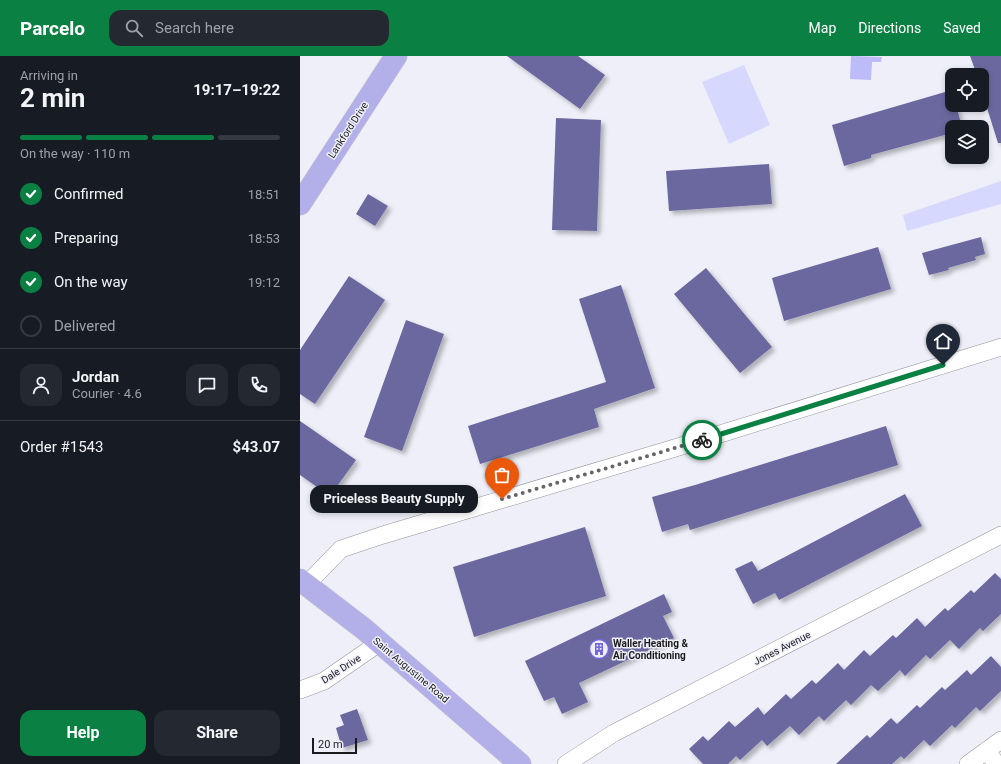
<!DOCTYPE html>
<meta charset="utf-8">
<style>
:root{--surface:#171b24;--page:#242831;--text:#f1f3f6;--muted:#9ea1a6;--line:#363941;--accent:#0b8043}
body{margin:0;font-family:Roboto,sans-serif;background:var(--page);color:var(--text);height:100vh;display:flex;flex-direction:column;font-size:15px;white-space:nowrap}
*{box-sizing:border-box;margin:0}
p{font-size:13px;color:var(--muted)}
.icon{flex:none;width:22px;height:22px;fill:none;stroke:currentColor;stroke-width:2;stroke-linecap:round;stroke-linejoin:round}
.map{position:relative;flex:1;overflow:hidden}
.details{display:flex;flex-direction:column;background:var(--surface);width:300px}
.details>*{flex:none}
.controls{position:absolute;left:645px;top:12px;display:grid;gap:8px}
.controls a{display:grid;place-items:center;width:44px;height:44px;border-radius:8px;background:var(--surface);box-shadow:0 2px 6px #0003;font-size:20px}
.scale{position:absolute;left:12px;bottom:10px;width:45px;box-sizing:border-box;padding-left:4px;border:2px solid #1a1a1d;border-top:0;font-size:11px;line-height:14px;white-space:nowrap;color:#1a1a1d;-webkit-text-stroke:3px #efeff9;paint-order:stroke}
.pin{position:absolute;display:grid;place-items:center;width:34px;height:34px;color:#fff;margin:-41px -17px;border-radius:50% 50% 50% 0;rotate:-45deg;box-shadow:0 0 4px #0007}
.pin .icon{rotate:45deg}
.courier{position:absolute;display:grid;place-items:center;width:40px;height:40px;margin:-20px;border:3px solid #0b8043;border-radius:50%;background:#fff;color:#222;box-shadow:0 1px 5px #0007}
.bubble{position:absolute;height:28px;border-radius:12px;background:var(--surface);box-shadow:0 2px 6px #0003;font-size:13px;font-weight:700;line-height:28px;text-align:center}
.summary em{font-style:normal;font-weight:700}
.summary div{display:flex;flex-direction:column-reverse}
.summary{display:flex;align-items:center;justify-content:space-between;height:68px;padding:0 20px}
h1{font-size:26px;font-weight:700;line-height:30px}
.bar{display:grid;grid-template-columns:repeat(4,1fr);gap:6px 4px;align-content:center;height:48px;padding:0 20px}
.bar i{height:5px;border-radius:3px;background:var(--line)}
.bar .current{background:var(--accent)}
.bar p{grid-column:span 4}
.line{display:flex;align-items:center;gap:10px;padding:0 20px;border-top:1px solid var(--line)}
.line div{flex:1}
.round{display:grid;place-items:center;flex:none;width:42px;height:42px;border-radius:12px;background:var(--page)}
ol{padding:0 20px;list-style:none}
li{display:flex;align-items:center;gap:12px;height:44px}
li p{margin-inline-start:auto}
li .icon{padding:4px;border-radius:50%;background:var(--accent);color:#fff;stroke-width:4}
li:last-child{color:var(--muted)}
li i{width:22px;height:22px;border:2px solid var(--line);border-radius:50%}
.primary-button{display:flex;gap:8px;margin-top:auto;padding:8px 20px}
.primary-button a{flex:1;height:46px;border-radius:12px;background:var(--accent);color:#fff;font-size:16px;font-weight:700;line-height:46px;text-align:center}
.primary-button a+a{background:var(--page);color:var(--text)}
header{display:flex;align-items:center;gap:24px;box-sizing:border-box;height:56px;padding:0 20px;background:var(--accent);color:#fff}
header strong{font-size:19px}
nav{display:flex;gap:22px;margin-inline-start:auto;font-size:14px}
.search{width:280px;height:36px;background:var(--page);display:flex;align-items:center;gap:10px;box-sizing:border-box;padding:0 14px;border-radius:12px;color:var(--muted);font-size:15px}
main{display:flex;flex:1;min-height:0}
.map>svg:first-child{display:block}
</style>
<header>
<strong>Parcelo</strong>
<div class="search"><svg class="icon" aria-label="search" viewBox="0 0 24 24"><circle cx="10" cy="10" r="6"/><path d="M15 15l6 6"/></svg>Search here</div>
<nav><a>Map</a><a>Directions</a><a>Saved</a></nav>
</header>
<main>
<section class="details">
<div class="summary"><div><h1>2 min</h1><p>Arriving in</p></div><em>19:17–19:22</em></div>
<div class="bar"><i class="current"></i><i class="current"></i><i class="current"></i><i></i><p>On the way · 110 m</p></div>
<ol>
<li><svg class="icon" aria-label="check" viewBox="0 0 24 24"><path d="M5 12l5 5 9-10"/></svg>Confirmed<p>18:51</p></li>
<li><svg class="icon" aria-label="check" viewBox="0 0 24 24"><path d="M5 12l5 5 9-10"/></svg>Preparing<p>18:53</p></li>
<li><svg class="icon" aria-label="check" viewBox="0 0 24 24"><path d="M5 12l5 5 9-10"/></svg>On the way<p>19:12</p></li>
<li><i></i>Delivered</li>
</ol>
<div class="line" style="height:72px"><a class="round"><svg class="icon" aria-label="person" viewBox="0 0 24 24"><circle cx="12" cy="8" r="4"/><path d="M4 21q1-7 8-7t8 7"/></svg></a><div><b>Jordan</b><p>Courier · 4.6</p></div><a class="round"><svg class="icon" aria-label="chat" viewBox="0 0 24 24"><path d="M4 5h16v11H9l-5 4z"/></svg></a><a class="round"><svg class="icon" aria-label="phone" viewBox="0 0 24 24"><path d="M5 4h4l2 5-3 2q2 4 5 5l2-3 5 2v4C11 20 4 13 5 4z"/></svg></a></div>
<div class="line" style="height:52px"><div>Order #1543</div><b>$43.07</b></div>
<div class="primary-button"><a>Help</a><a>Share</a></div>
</section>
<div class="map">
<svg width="701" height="708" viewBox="0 0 701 708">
<defs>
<filter id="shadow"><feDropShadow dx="3.5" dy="3.5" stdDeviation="2" flood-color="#0004"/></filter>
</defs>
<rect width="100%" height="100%" fill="#efeff9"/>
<path fill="#d7d8fe" d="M444 9 470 69 429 88 402 26Z
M701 125V148L607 175 603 159Z"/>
<path fill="#bcbcf9" d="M551 0 582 1 581 6H572L571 24 550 23Z"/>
<path fill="#6a689f" filter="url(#shadow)" d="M207 0H278L305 19 280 53Z
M670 0H701V87H698L682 36V19H677Z
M652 34V49H656L662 71H652V77L571 99V102L544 110 532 69Z
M256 62 301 64 297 175 252 174Z
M469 108 472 148 369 155 366 115Z
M68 138 88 150 75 170 56 158Z
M681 181 685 198 675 201 676 204 648 212 649 214 629 219 622 197Z
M578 191 591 233 484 265 472 222Z
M406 212 472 291 440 317 374 238Z
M49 220 85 244 15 348 0 338V294Z
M321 229 355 332 294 353 299 371 180 408 168 370 306 326 279 243Z
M106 264 144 278 102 395 64 381Z
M0 365 56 404 30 440 0 419Z
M586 370 598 409 390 474 388 468 362 476 352 441 395 429Z
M605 438 622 470 479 544 475 537 453 548 435 513 452 505 458 515Z
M285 471 306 540 174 581 153 511Z
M695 517 701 523V558L683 575 680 572 659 593 650 584 630 603 626 599 605 620 600 614 578 635 571 629 551 649 546 644 524 665 519 660 499 679 490 670 467 690 462 684 440 704 436 700 428 708H403L389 693 403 680 408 685 429 665 435 671 458 651 464 659 486 638 491 643 512 624 516 628 538 607 544 614 564 594 570 600 593 579 596 582 617 562 625 571 645 552 648 555 671 534 674 537Z
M364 538 372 556 363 560 374 582 279 627 288 646 262 658 254 641 244 645 225 605Z
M691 600 701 611V635L680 655 676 651 655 672 652 669 630 690 624 684 604 703 601 700 592 708H536L567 679 570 682 591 662 597 668 617 649 620 652 642 631 645 634 667 614 671 619Z
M57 653 68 684 42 692 36 672 44 669 40 659Z"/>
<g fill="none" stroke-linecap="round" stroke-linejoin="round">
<defs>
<path id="minor" d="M6 529 41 493 83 479 375 392 701 291
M0 634 24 625 79 587
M687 694 696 708
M266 708 314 677 701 479
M668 708 701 684"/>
<path id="major" d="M0 148 96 0
M0 524 64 573 220 708"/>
</defs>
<use href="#minor" stroke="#95959e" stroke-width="18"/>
<use href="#major" stroke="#cdcdcd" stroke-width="23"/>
<use href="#minor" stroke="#fff" stroke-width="17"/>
<use href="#major" stroke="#b3afe9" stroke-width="22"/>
</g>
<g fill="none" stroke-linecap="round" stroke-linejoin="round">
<path stroke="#65656a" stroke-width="4" stroke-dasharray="0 7.2" d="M202 443 402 384"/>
<path stroke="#0b8043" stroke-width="5" d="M402 384 643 309"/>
</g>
<defs>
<symbol id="building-ring" viewBox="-11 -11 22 22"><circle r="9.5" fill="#efeff9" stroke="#7466e1" stroke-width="1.5"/><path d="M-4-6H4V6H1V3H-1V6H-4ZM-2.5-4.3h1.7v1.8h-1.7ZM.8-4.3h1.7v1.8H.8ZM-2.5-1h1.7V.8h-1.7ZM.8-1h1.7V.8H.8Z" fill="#7466e1"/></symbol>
</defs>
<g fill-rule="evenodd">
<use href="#building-ring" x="288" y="582" width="22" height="22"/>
</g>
<g text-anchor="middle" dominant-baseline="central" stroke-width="3" stroke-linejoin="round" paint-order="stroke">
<g font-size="10" fill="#1a1a1d" stroke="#efeff9">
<text transform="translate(48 74) rotate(-57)">Lankford Drive</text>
<text transform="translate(482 592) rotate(-27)">Jones Avenue</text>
<text transform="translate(41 613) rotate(-33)">Dale Drive</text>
<text transform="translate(111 614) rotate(40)">Saint Augustine Road</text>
</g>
<g font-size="10" font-weight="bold" fill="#1a1a1d" stroke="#efeff9" text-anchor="start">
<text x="313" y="587">Waller Heating &amp;<tspan x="313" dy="12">Air Conditioning</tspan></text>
</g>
</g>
</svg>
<div class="controls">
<a><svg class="icon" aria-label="locate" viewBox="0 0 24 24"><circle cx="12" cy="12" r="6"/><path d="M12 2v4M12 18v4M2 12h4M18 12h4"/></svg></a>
<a><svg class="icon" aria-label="layers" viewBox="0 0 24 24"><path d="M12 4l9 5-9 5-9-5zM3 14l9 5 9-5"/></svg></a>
</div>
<div class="scale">20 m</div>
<div class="pin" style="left:202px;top:443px;background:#ea580c"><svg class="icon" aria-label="bag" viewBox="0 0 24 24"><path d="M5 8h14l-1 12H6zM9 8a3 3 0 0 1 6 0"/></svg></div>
<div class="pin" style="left:643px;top:309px;background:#1f2937"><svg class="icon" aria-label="home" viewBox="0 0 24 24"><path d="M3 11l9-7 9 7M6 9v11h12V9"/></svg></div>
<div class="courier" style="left:402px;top:384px"><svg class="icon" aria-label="bike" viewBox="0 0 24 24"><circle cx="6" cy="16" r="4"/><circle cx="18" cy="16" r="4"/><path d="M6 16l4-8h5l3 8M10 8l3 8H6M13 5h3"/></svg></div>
<div class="bubble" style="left:10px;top:429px;width:168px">Priceless Beauty Supply</div>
</div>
</main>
